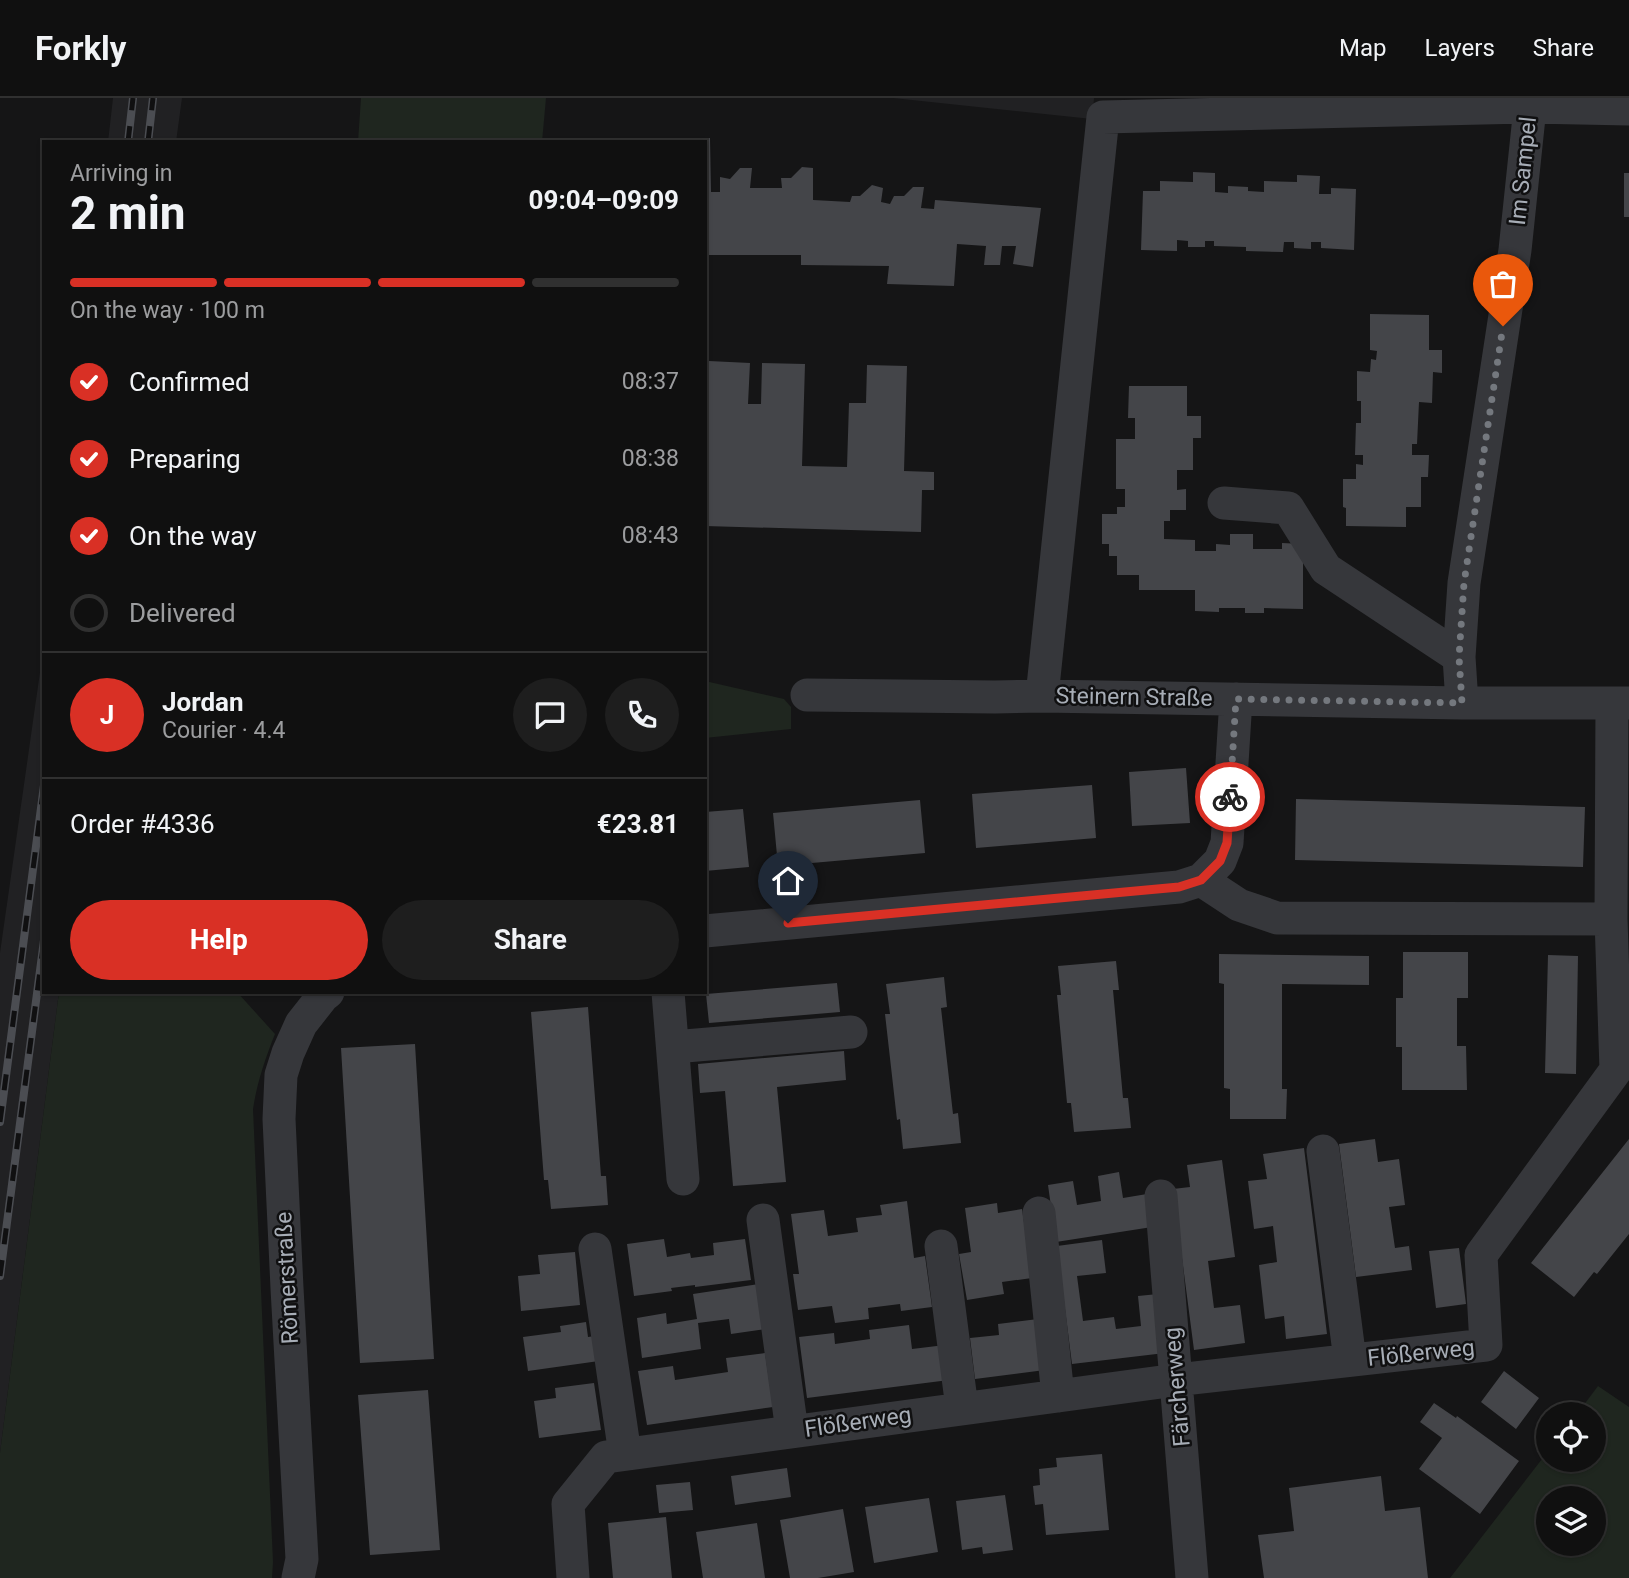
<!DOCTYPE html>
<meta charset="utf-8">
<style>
:root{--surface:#101010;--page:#1e1e1e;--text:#f1f3f6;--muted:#9c9d9f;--line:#303030;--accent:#d93025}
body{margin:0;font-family:Roboto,sans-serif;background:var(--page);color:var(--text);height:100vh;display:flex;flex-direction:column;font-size:26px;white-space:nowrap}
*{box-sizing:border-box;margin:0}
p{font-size:23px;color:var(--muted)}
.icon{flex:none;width:38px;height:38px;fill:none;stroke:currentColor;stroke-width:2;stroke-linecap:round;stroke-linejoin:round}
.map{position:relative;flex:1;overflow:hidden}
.side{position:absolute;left:42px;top:42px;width:665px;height:854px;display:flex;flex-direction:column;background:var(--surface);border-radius:0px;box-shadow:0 2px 5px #0004,0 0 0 2px var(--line)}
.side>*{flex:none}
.tools{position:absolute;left:1536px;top:1304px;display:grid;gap:14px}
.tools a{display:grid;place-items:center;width:70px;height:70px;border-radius:50%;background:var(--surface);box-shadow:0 2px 5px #0004,0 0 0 2px var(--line);font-size:35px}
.pin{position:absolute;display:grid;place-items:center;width:60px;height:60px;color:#fff;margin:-72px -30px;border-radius:50% 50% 50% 0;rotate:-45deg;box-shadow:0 0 7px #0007}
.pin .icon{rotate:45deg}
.courier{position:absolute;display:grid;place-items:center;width:70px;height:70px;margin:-35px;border:5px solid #d93025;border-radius:50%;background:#fff;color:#222;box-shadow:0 2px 9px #0007}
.overview em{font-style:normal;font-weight:700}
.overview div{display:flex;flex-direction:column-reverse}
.overview{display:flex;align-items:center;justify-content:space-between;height:119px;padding:0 28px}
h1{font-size:46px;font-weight:700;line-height:52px}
.bar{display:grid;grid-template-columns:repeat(4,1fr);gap:10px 7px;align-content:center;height:84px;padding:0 28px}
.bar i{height:9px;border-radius:5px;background:var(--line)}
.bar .on{background:var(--accent)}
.bar p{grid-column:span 4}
.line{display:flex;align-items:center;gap:18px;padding:0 28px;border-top:2px solid var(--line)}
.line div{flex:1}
.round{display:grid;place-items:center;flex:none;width:74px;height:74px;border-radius:37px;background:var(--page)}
ol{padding:0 28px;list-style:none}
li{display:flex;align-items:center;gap:21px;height:77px}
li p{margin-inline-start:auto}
li .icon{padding:7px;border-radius:50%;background:var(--accent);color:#fff;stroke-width:4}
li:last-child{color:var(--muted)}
li i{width:38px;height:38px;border:4px solid var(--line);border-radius:50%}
.action{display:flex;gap:14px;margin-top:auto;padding:14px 28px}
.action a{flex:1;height:80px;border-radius:42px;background:var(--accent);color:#fff;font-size:28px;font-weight:700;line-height:80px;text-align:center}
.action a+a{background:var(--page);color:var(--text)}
header{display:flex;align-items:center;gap:42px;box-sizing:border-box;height:98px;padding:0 35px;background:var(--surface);border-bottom:2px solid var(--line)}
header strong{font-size:33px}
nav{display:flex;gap:38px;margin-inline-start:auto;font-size:24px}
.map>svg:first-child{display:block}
</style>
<header>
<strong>Forkly</strong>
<nav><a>Map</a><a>Layers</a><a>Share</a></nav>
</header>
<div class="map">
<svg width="1629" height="1480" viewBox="0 0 1629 1480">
<rect width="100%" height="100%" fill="#151516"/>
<path fill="#212123" d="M113 0H182L176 44H108Z
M893 0H1094L1092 21Z
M44 546V894H59L0 1355V855Z"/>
<path fill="#1f261f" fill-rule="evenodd" d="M361 0H546L542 44H358Z
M705 583 784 601 791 609V631L705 640Z
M59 894H237L275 936C265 961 257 985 253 1011L273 1464 272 1480H0V1355Z
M1598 1288 1629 1309V1480H1450L1549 1352V1362H1594V1316H1577ZM1594 1400V1446H1549V1400Z"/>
<path fill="#444549" d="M710 40 711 94H720V79L730 81 740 70H752L750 90H782L781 80H791L802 69 813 70V102L850 104 852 98H860L872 87 883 90 881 104 890 106 894 98H904L913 89H924L921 110 934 111 935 102 1041 110 1033 169 1013 166 1016 148H1002L1000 167H984L986 148 957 146 954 188 887 186 889 168 801 167V157H705V44H663V42Z
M1193 74 1215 75V94L1228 95V88L1248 89V93L1264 94V83L1297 84V77L1320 78 1319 96H1331V90L1356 91 1354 152 1321 150V144H1311V151L1294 150V144H1284L1283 154 1246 153V149L1214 148V143H1205V149H1188V143L1177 142V153L1141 152 1143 93H1160V83L1193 84Z
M1624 75H1629V119H1624Z
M1370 216 1429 217V252H1442V275L1433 274 1432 305 1419 304 1417 346H1412V357H1429L1428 379H1421V409H1406V429L1346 428V410L1343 409V381H1356V366L1363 367V357H1355L1356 325H1361V303H1357V273L1370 274 1371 261 1376 262 1377 253 1370 252Z
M709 263 750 265 748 306H761L762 265 805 266 802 368 847 369 849 305H866L867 267 907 268 904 373 934 374V392H922L921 434 705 428V371Z
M1129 288H1187V318H1201V340H1193V372H1177V392L1186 391V412H1170V423H1164V441L1195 442V453H1216V446L1230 447V436H1253V451H1282V445L1303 446V511L1264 510V515H1245V510H1219V514L1195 513V492H1139V477H1117V458H1109V446H1102V416H1117V409H1125V391H1116V341H1135V320H1128Z
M1186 670 1190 725 1132 728 1129 674Z
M1092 687 1096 740 976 750 972 696Z
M1296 701 1585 709 1583 769 1295 762Z
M920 702 925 755 778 768 773 715Z
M743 711 749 769 705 773V714Z
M1403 854H1468V900H1457V948H1466L1467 992H1402V949H1396V900H1403Z
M1219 856 1369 858V887L1282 886V991H1287L1286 1021H1230V991L1224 990V886L1219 885Z
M1548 857 1578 858 1576 976 1545 975Z
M1116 863 1119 892H1113L1123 1000H1128L1131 1030 1074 1034 1071 1005H1067L1057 897H1061L1058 868Z
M944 879 947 909 941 910 953 1016 958 1015 961 1045 903 1051 900 1021 897 1022 885 916H890L886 886Z
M837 885 840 914 709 925 706 896Z
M588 909 601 1078H606L608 1107 551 1111 548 1082H544L531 914Z
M415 946 434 1261 360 1265 341 950Z
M844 953 846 982 777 989 786 1084 733 1088 725 993 700 995 698 966Z
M1375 1041 1378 1064 1399 1061 1405 1107 1389 1109 1395 1150 1409 1148 1412 1172 1356 1179 1339 1046Z
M1629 1041V1136L1597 1176 1594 1174 1574 1199 1531 1165Z
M1304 1050 1327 1236 1286 1241 1284 1218 1265 1221 1259 1167 1277 1164 1273 1128 1254 1131 1248 1083 1267 1081 1263 1056Z
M1222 1062 1235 1159 1208 1163 1214 1210 1240 1207 1245 1245 1194 1252 1173 1091 1190 1089 1187 1067Z
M1119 1074 1123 1100 1147 1096 1152 1129 1056 1144 1048 1087 1073 1083 1077 1107 1101 1103 1098 1078Z
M907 1103 914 1160 925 1158 932 1209 901 1213 900 1206 868 1210 869 1221 835 1225 832 1208 798 1212 793 1176H799L791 1116 824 1112 828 1138 858 1134 856 1120 882 1117 880 1107Z
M997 1105 998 1115 1022 1111 1032 1180 1002 1184 1004 1196 967 1202 959 1156 971 1154 965 1110Z
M664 1141 667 1159 690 1155 691 1160 714 1157 713 1145 745 1141 751 1182 695 1189V1187L671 1190 672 1193 634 1198 627 1146Z
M1102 1142 1106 1175 1077 1178 1083 1223 1114 1219 1116 1231 1141 1228 1138 1198 1158 1196 1165 1255 1072 1266 1057 1148Z
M1459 1150 1466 1206 1436 1210 1429 1153Z
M575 1154 580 1207 521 1213 518 1178 540 1176 538 1157Z
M759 1186 766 1231 731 1236 729 1221 698 1225 701 1251 642 1260 637 1220 666 1215 667 1226 697 1221 693 1196Z
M1038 1221 1045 1272 975 1281 970 1240 999 1237 998 1226Z
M586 1224 588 1239 595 1238 599 1263 528 1273 523 1239 561 1234 560 1228Z
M909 1227 912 1251 945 1247 949 1282 807 1300 799 1239 834 1235 835 1246 870 1241 869 1232Z
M765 1255 773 1309 647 1327 638 1273 673 1268 675 1282 728 1274 726 1260Z
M1504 1273 1539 1300 1516 1331 1481 1304Z
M594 1285 601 1332 539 1340 534 1303 556 1300 555 1290Z
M428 1292 440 1452 370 1457 358 1297Z
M1434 1305 1456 1320 1457 1318 1519 1363 1480 1416 1419 1371 1442 1340 1420 1324Z
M1102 1356 1109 1432 1046 1437 1043 1406 1035 1407 1033 1388 1040 1387 1039 1371 1057 1369 1056 1360Z
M787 1370 791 1399 735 1407 731 1378Z
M1381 1378 1385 1413 1420 1409 1428 1480H1264L1258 1437 1294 1433 1289 1390Z
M690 1384 693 1412 659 1415 656 1387Z
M1005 1397 1013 1452 983 1456 982 1449 962 1452 956 1403Z
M929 1400 938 1454 874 1465 865 1409Z
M843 1411 854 1474 818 1480H790L780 1422Z
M666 1419 672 1480H613L608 1425Z
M757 1425 765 1480H703L696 1434Z"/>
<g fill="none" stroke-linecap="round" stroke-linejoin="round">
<path stroke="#36373b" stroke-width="33" d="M1224 405 1288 410 1326 471 1459 559
M807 597 995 599 1042 598 1462 605H1629
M1042 598 1103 19 1530 9 1629 11
M1462 605 1459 559 1464 485 1515 152 1531 0
M1611 821 1612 605
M705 833 1179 789 1201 782 1220 763 1227 745 1236 601
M668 894 683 1081
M673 949 851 934
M1323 1053 1350 1262
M1161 1098 1192 1480
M1039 1115 1058 1298
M763 1122 792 1333
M941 1148 962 1310
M595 1151 625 1356
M298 1480 302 1461 287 1190 279 1021 281 977 288 955 301 926 323 898 328 894
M573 1480 568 1406 606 1359 1176 1282 1486 1247 1481 1157 1616 972 1611 821 1277 820 1239 807 1201 782"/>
<defs>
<path id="rail" d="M128 44 133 0
M148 44 153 0
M0 1024 44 687
M0 1178 44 842"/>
</defs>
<use href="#rail" stroke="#4b4d52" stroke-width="8"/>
<use href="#rail" stroke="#101011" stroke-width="5" stroke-dasharray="16" stroke-linecap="butt"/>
</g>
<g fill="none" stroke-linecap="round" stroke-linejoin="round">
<path stroke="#74787e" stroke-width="7" stroke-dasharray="0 12.6" d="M1230 699 1236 601 1462 605 1459 559 1464 485 1503 228"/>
<path stroke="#d93025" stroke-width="9" d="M788 825 1179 789 1201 782 1220 763 1227 745 1230 699"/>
</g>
<g text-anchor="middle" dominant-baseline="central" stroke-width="5" stroke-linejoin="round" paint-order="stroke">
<g font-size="23" fill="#a7adb6" stroke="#101011">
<text transform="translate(1523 73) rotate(-84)">Im Sampel</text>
<text transform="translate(1134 599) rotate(1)">Steinern Straße</text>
<text transform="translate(287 1180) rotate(-93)">Römerstraße</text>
<text transform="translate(1421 1255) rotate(-6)">Flößerweg</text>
<text transform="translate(1177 1289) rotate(-95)">Färcherweg</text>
<text transform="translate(858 1324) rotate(-8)">Flößerweg</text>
</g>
</g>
</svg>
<div class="tools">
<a><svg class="icon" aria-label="locate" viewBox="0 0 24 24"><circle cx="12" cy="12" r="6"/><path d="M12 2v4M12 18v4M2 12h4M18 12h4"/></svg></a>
<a><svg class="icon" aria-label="layers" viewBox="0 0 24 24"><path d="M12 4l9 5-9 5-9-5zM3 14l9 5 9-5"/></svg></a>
</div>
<div class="pin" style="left:1503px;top:228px;background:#ea580c"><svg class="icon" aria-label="bag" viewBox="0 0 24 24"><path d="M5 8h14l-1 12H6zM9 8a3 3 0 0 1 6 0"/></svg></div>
<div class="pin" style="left:788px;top:825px;background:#1f2937"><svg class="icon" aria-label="home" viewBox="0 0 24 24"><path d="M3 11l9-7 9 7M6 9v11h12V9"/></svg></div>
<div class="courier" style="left:1230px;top:699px"><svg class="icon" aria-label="bike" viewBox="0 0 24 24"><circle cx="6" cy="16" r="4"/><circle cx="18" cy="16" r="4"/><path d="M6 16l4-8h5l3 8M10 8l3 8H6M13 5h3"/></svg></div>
<section class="side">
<div class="overview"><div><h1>2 min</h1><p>Arriving in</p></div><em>09:04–09:09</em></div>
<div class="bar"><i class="on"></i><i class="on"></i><i class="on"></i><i></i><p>On the way · 100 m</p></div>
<ol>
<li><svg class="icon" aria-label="check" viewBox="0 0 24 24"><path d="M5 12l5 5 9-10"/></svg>Confirmed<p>08:37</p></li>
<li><svg class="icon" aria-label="check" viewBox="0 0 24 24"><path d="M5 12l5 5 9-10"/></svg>Preparing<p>08:38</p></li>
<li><svg class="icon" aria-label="check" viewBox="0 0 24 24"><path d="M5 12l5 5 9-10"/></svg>On the way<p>08:43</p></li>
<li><i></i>Delivered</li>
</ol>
<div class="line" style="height:126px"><b class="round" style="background:var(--accent);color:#fff">J</b><div><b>Jordan</b><p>Courier · 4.4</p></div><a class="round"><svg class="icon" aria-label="chat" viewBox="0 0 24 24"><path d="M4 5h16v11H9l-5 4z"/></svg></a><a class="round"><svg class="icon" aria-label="phone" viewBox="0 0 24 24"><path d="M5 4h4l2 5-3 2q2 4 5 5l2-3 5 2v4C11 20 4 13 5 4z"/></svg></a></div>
<div class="line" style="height:91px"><div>Order #4336</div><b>€23.81</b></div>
<div class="action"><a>Help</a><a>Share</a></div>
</section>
</div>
